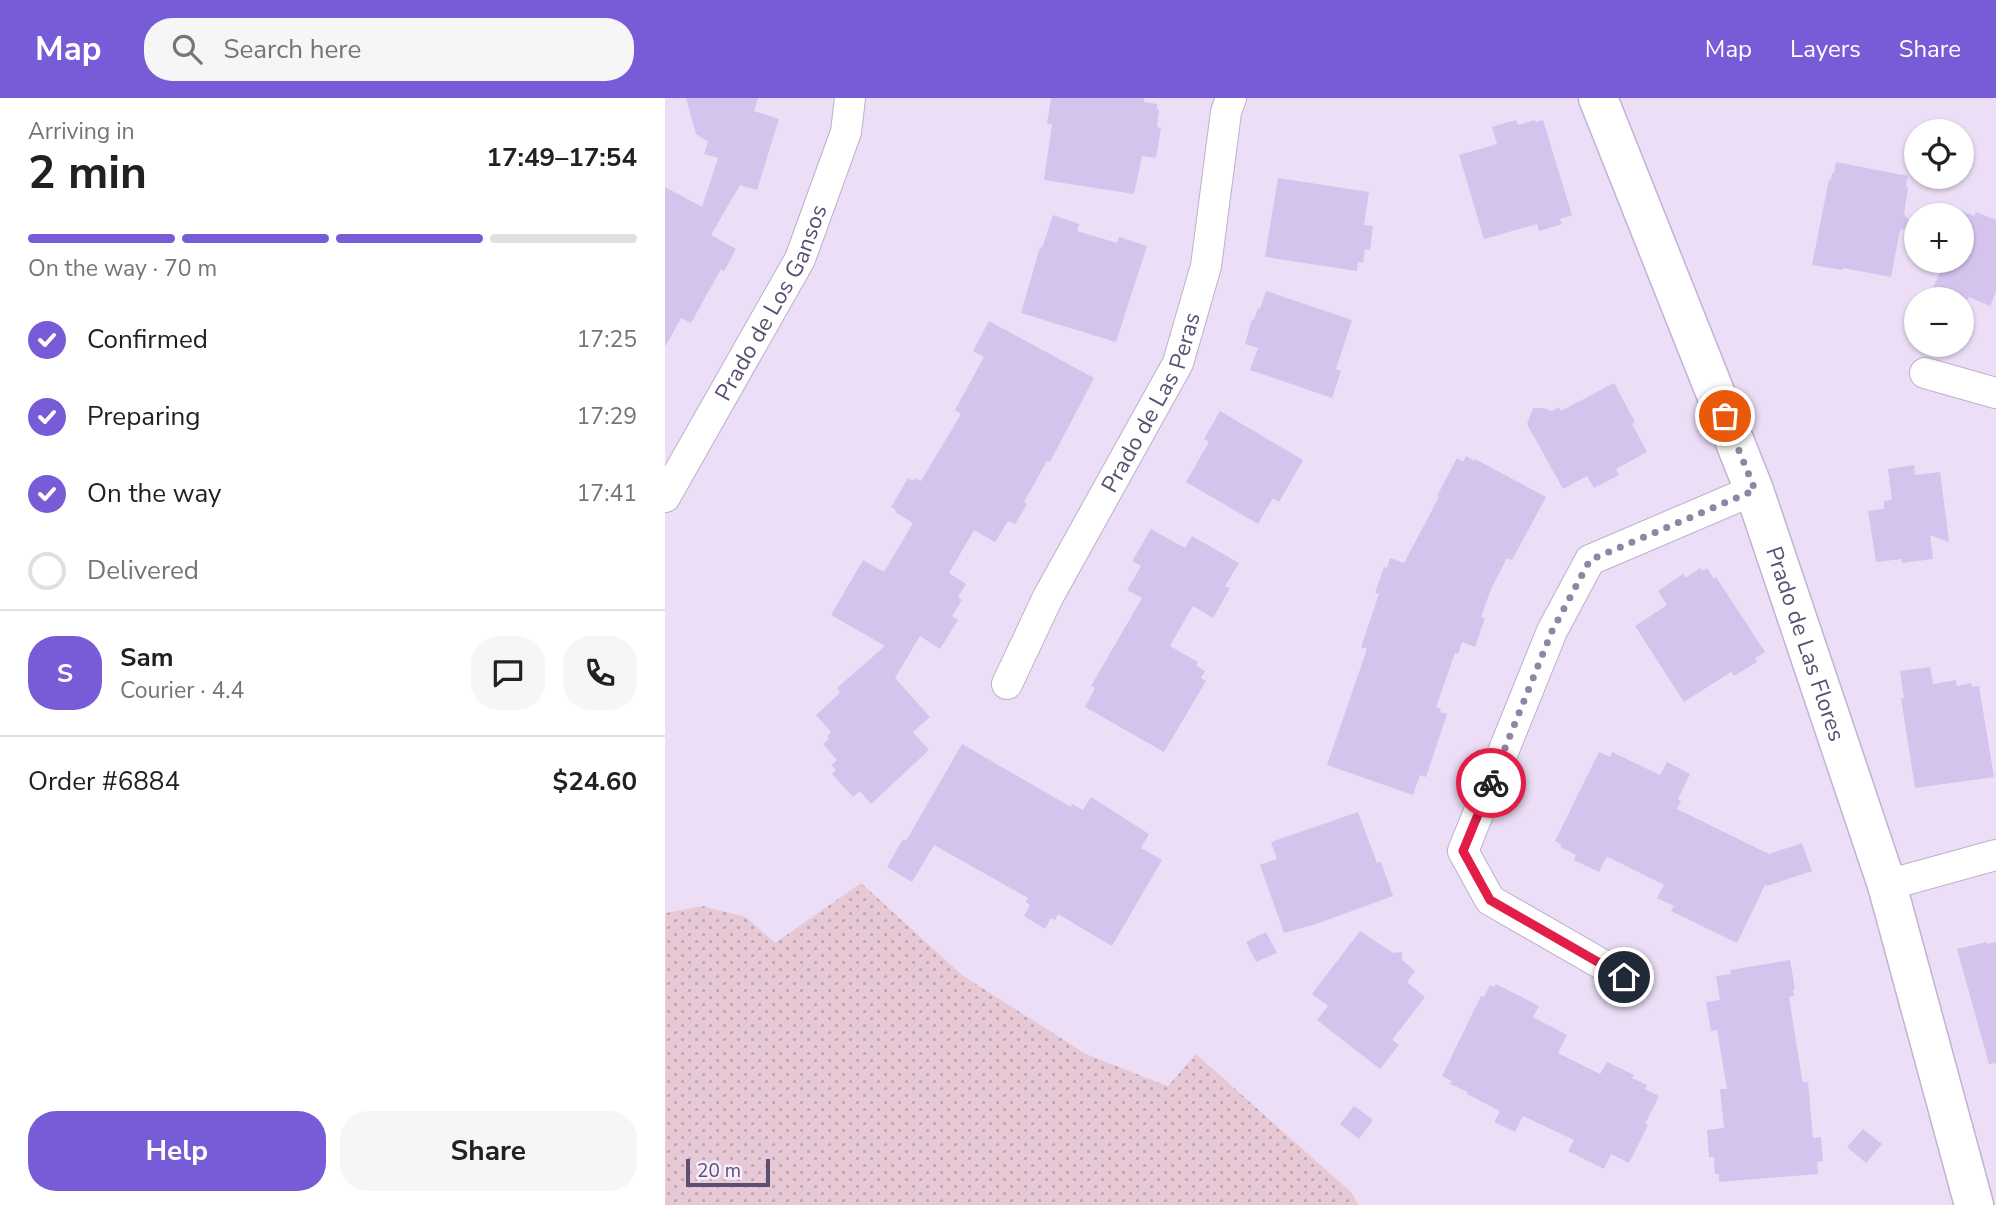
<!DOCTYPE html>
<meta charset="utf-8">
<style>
:root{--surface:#fff;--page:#f6f6f6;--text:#202124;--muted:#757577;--line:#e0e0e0;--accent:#775bd7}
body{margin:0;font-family:"Nunito Sans",sans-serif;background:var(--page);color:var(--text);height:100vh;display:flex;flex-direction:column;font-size:26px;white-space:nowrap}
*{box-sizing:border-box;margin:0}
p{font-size:23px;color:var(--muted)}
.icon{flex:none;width:38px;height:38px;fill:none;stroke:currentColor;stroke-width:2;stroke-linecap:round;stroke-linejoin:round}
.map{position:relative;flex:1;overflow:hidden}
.details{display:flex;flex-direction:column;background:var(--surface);width:665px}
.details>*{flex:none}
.buttons{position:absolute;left:1239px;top:21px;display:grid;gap:14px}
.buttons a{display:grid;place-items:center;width:70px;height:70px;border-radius:50%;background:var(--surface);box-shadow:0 2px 5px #0004;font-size:35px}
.scale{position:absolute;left:21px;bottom:18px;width:84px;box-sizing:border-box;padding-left:7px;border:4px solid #5b4f72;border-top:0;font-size:19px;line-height:24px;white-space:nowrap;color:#5b4f72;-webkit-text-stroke:5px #f8effd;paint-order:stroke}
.pin{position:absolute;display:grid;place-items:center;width:60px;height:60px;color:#fff;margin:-30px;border:4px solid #fff;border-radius:50%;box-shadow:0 2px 7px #0007}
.courier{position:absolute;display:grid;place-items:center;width:70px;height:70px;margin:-35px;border:5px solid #e11d48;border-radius:50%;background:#fff;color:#222;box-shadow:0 2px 9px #0007}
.summary em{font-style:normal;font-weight:700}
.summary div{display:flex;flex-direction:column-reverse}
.summary{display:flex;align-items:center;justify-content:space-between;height:119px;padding:0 28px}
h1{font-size:46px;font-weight:700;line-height:52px}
.bar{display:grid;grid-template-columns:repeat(4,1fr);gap:10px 7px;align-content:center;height:84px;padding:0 28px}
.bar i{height:9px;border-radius:5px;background:var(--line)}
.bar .selected{background:var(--accent)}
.bar p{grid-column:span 4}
.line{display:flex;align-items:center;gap:18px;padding:0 28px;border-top:2px solid var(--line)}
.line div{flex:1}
.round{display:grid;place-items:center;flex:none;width:74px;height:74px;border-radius:28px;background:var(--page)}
ol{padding:0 28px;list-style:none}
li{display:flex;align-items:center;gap:21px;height:77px}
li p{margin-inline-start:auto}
li .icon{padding:7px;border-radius:50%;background:var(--accent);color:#fff;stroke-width:4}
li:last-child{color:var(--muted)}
li i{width:38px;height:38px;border:4px solid var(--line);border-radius:50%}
.action{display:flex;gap:14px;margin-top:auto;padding:14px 28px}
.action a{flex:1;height:80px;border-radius:28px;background:var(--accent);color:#fff;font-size:28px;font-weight:700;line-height:80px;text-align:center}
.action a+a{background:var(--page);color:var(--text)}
header{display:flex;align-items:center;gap:42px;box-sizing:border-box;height:98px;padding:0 35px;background:var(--accent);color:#fff}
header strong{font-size:33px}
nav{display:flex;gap:38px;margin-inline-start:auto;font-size:24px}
.search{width:490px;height:63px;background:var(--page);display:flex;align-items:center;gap:18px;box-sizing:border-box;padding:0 24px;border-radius:28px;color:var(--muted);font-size:26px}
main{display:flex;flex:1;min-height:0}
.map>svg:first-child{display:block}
</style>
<header>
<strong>Map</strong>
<div class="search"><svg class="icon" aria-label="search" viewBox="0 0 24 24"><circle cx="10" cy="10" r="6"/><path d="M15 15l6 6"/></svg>Search here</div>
<nav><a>Map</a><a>Layers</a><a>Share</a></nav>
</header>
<main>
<section class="details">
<div class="summary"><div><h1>2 min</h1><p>Arriving in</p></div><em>17:49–17:54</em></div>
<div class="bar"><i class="selected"></i><i class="selected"></i><i class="selected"></i><i></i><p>On the way · 70 m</p></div>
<ol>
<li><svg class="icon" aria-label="check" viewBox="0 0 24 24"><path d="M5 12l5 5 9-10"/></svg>Confirmed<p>17:25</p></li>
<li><svg class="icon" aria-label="check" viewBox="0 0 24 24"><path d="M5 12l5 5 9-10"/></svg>Preparing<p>17:29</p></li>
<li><svg class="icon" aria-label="check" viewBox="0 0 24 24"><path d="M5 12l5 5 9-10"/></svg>On the way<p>17:41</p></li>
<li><i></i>Delivered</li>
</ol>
<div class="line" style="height:126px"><b class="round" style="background:var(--accent);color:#fff">S</b><div><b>Sam</b><p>Courier · 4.4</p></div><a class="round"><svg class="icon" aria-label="chat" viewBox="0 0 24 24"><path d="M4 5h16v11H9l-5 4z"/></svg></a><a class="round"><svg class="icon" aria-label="phone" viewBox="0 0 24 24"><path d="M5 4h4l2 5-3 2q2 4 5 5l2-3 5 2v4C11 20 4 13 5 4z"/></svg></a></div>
<div class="line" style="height:91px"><div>Order #6884</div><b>$24.60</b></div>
<div class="action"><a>Help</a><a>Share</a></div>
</section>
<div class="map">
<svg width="1331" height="1107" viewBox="0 0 1331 1107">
<defs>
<pattern id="grass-dots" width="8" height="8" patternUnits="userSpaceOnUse" patternTransform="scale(1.75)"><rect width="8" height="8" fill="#e7c8d5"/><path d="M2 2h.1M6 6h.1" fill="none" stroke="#bea5b1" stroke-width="1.8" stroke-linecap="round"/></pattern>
</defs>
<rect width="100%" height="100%" fill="#f3e9fa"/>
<path fill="#ecdef6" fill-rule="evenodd" d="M0 0H1331V1107H694L686 1094 531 956 504 988 421 956 297 877 196 786 110 845 81 819 38 808 0 815ZM1251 33H1297V79H1251ZM1251 117H1297V163H1251ZM1251 201H1297V247H1251Z"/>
<path fill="url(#grass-dots)" d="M196 785 297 877 421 956 503 988 531 956 686 1094 694 1107H0V815L38 808 81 819 110 845Z"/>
<path fill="#d4c3ed" d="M21 0H93L89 13 114 21 92 92 75 87 46 137 71 151 59 173 56 171 26 225 16 220 0 249V89L37 109 53 60 39 56 43 44 31 36Z
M386 0H479V4L492 6V11L494 12 492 29 496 30 491 60 477 58 469 96 379 82 387 26H382Z
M851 22 853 27 870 22V24L878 22 907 117 895 121 897 126 874 133 872 126 819 141 794 57 832 46 827 29Z
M1171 64 1243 78 1241 89H1243L1239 116 1249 128 1235 132 1226 179 1178 170 1177 172 1147 167 1164 81 1166 82 1167 75H1169Z
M613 80 704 94 699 127 708 128 705 152 700 151 698 165 693 164 692 173 600 159Z
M1297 113 1309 118 1311 114 1331 122V194L1325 208 1304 199 1303 201H1263L1280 163H1297Z
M388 117 414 126 412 133 452 145 454 139 482 148 451 244 356 215 375 149 377 150Z
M601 193 687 222 671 271 676 273 667 300 585 272 593 250 580 246 587 221 589 222 593 210 595 211Z
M324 223 429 280 385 364 382 363 359 404 362 406 350 426 343 423 330 444 309 432 284 475 301 486 293 499 297 502 287 518 293 522 275 551 255 538 230 580 265 619 248 634 264 652 206 706 195 693 188 699 167 676 171 672 166 667 172 662 158 646 164 641 162 639 166 634 151 617 175 595 172 590 220 548 166 517 198 462 219 474 248 425 230 414 231 412 226 409 243 380 248 383 250 380 256 383 296 316 290 312 319 259 308 253Z
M949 285 970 324 967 326 982 354 951 371 954 377 929 390 922 378 898 391 862 326 868 310H878L887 313 894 309 896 313Z
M555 313 638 362 614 404 608 400 593 426 521 384 544 344 539 341Z
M801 358 810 363V361L881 399 847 462 842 460 826 491 816 519 820 520 810 549 797 544 793 556 790 555 771 609 776 611 775 614 782 616 761 679 755 677 748 697 662 667 701 554 702 551 696 549 714 496 710 495 719 469 722 470 725 460 739 465 774 399 772 398 792 360 798 364Z
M1249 367 1250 377 1275 374 1284 444 1265 437 1268 461 1237 465V461L1211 464 1203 413 1219 411V403L1227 402 1223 371Z
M486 431 520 450 527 438 574 465 560 488 565 490 548 520 528 508 505 548 533 564 531 567 540 573 536 580 541 583 499 654 420 609 430 590 426 588 477 500 462 492 476 468 467 463Z
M1035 470 1037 473 1042 470 1049 481 1051 479 1100 554 1090 560 1092 564 1069 578 1066 574 1019 604 970 528 1002 507 993 493 1018 476 1021 480Z
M1265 569 1268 586 1291 582 1292 588 1306 585 1307 589 1314 588 1329 679 1250 690 1236 600H1239L1235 573Z
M297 646 406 709 407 706 418 712 426 699 484 736 476 750 497 762 447 848 393 816 390 822 386 820 380 831 359 818 365 807 361 804 363 800 269 747 247 784 222 769 238 741 241 743Z
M934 654 945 659 947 654 995 677 1002 664 1025 676 1013 701 1016 703 1012 711 1104 756 1137 745 1147 773 1102 788 1100 787 1072 845 1006 813 1009 808 992 800 999 787 943 759 941 760 934 774 909 762 911 757 895 749 897 747 890 743Z
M693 714 712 765 716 764 728 798 651 826 619 835 595 767 612 761 606 744Z
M695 833 728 855 737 854V862L750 873 742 884 760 899 727 942 734 947 715 971 652 922 663 908 647 896Z
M601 834 612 855 591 864 581 844Z
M1322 844V846L1331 844V965L1324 966 1292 851Z
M1125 862 1130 891H1128L1129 898 1124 899 1137 981 1138 984H1143L1148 1040 1156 1039 1158 1063 1152 1064 1153 1076 1054 1084V1076H1050L1049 1059H1044L1042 1032 1059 1030 1055 991H1062L1052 932 1046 933 1041 904 1055 902 1051 878 1066 876 1065 872Z
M831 886 874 908 868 919 902 937 893 955 935 976 942 964 969 977 967 980 982 987 980 991 994 998 980 1026 983 1027 964 1065 946 1056 939 1071 903 1053 909 1042 858 1018 850 1034 829 1024 835 1013 802 996 803 994 785 986 787 983 777 978 816 898 819 899 825 887 829 889Z
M689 1008 708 1022 694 1041 675 1026Z
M1198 1031 1217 1046 1201 1065 1182 1049Z"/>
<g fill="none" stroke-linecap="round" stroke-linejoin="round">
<defs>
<g id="street">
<path d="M1260 275 1331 295"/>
<path id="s1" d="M0 399 135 161 181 34 185 0"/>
<path id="s2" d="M342 586 383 499 513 265 541 168 561 14 566 0"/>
<path d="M1222 787 1331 757"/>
<path d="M959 879 825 802 798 753 887 533 925 462 1089 392"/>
</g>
<g id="secondary">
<path id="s3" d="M933 0 1089 392 1222 787 1309 1107"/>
</g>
</defs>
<use href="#street" stroke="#bcb0cb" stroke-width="32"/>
<use href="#secondary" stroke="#c1b3d3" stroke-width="41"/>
<use href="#street" stroke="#fff" stroke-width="30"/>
<use href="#secondary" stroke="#fff" stroke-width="38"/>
</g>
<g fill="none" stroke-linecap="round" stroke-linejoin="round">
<path stroke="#9085a2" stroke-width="7" stroke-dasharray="0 12.6" d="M826 685 887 533 925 462 1090 392 1060 318"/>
<path stroke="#e11d48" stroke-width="9" d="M826 685 798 753 825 802 959 879"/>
</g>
<g text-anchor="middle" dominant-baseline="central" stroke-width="6" stroke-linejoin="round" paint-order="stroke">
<g font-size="23" fill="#5b4f72" stroke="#f8effd">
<text stroke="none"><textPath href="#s1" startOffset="222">Prado de Los Gansos</textPath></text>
<text stroke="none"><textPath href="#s2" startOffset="317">Prado de Las Peras</textPath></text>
<text stroke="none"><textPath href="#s3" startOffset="584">Prado de Las Flores</textPath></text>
</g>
</g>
</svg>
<div class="buttons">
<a><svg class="icon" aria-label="locate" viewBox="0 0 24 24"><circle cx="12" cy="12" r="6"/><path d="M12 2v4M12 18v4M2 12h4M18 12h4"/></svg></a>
<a>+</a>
<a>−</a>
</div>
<div class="scale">20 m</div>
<div class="pin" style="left:1060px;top:318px;background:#ea580c"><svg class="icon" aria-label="bag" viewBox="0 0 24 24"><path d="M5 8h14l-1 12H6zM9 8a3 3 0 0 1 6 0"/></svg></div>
<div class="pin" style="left:959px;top:879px;background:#1f2937"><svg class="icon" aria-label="home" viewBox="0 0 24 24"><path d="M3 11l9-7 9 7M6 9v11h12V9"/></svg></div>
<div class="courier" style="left:826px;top:685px"><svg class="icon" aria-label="bike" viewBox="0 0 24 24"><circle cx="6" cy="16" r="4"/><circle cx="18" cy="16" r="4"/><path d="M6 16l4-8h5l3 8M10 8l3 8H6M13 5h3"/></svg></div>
</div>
</main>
